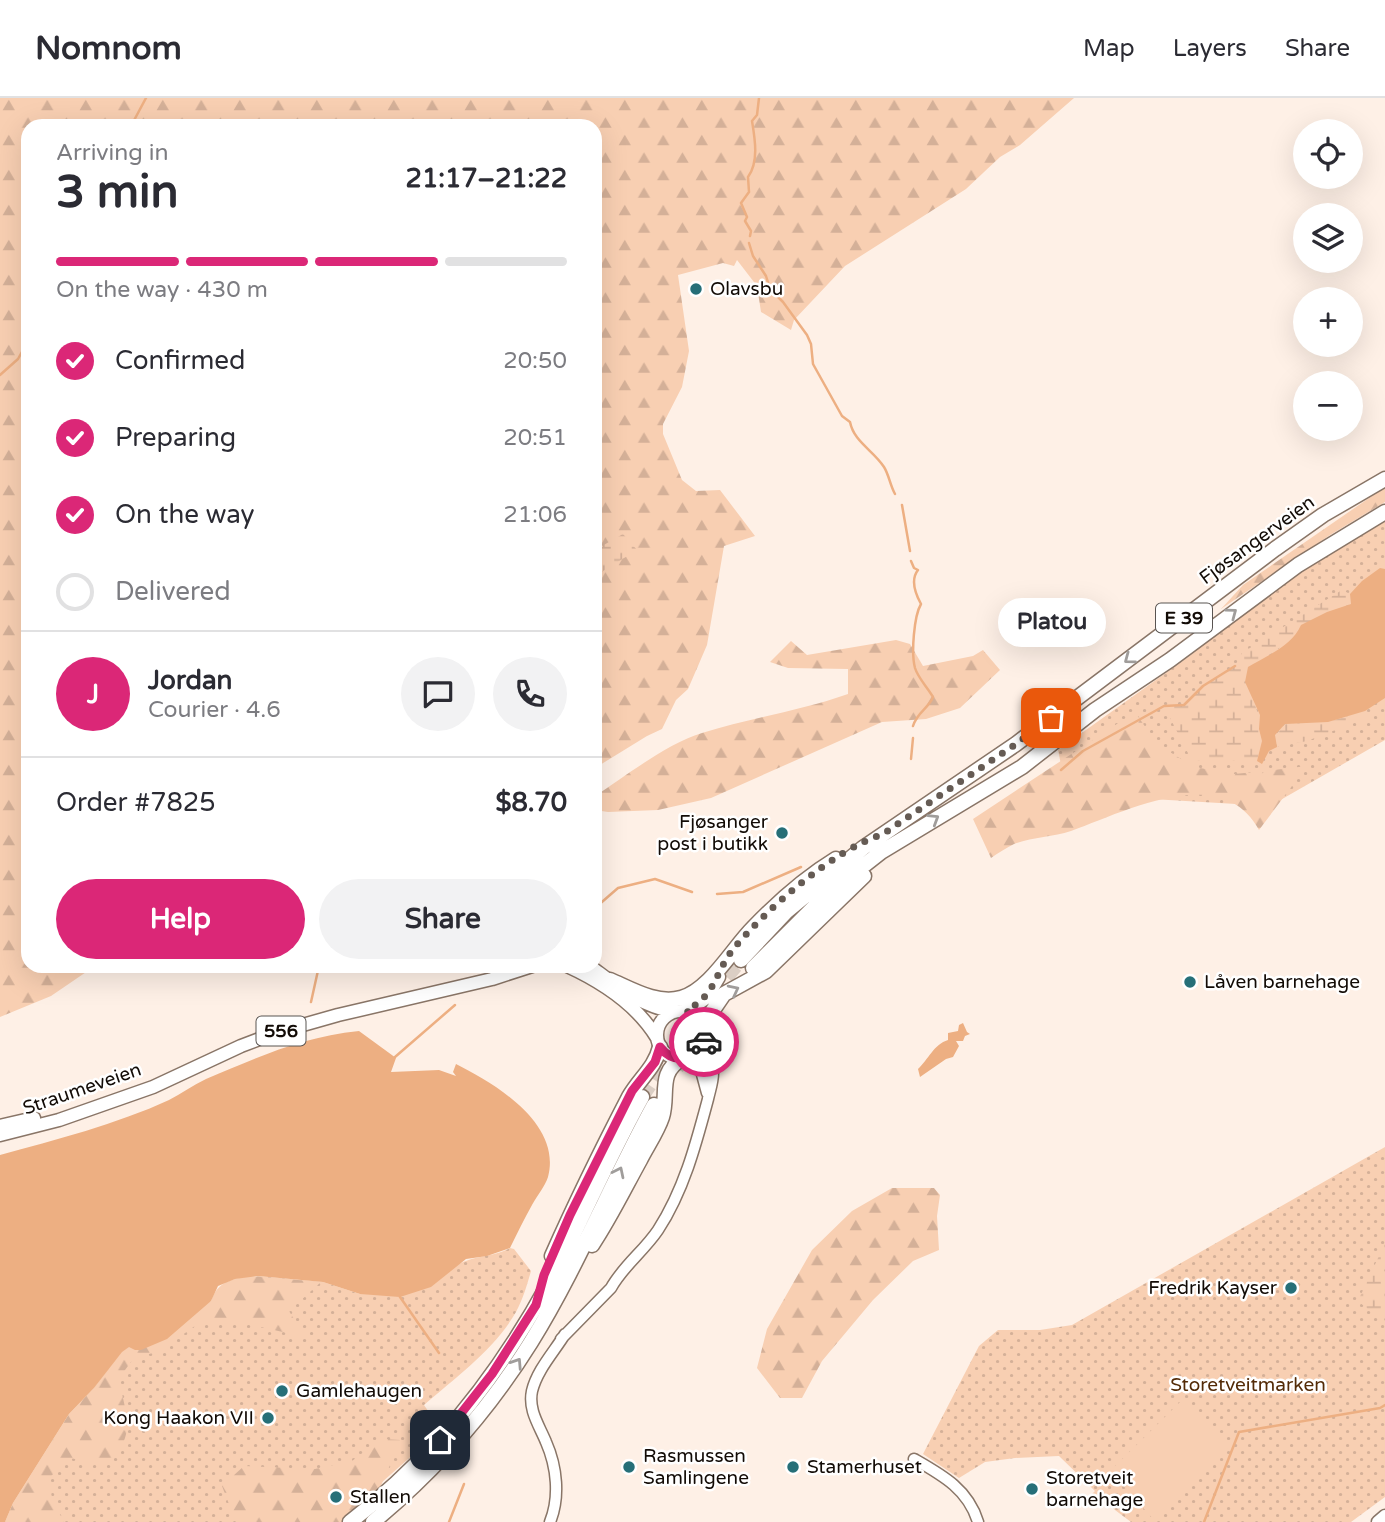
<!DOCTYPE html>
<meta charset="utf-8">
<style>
:root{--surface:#fff;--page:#f2f2f3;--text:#2b2b33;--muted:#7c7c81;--line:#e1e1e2;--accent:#db2777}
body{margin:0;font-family:"Varela Round",sans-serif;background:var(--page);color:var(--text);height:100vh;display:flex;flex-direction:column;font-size:26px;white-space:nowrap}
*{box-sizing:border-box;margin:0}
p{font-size:23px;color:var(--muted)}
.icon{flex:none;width:38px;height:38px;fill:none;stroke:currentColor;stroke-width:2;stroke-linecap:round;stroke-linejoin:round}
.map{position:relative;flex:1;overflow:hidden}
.sheet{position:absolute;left:21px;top:21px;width:581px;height:854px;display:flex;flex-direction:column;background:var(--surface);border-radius:21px;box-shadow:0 7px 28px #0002}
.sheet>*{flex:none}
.tools{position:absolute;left:1293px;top:21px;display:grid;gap:14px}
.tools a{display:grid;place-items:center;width:70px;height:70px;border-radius:50%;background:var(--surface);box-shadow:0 7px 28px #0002;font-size:35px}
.pin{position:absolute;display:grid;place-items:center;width:60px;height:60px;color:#fff;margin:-30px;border-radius:14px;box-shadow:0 4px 10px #0006}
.courier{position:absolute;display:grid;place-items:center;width:70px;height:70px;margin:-35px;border:5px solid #db2777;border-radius:50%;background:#fff;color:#222;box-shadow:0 2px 9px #0007}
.bubble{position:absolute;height:49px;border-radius:24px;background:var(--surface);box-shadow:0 7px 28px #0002;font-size:23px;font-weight:700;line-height:49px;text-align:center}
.headline em{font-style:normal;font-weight:700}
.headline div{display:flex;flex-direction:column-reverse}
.headline{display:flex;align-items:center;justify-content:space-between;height:119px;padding:0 35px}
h1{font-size:46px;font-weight:700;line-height:52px}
.bar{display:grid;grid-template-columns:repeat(4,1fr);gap:10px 7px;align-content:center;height:84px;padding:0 35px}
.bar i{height:9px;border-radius:5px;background:var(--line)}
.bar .current{background:var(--accent)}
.bar p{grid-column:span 4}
.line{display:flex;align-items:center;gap:18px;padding:0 35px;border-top:2px solid var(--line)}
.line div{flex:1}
.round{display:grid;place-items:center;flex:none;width:74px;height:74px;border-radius:37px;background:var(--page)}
ol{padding:0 35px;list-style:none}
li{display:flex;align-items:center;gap:21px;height:77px}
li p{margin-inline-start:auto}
li .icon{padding:7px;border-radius:50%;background:var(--accent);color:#fff;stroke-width:4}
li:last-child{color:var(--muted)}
li i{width:38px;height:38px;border:4px solid var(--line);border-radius:50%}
.cta{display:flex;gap:14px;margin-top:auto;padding:14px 35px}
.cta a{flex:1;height:80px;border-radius:42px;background:var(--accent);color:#fff;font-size:28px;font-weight:700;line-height:80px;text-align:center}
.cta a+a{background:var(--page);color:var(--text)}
header{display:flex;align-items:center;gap:42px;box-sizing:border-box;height:98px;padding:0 35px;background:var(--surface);border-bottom:2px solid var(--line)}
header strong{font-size:33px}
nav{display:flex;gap:38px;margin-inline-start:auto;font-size:24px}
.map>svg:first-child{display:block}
</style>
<header>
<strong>Nomnom</strong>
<nav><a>Map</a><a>Layers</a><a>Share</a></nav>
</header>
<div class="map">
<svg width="1385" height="1424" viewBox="0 0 1385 1424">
<defs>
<pattern id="green-dots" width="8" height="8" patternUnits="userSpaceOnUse" patternTransform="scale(1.75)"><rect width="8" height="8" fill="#f8cfb2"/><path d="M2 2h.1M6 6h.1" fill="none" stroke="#d4b098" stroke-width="1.8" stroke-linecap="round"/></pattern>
<pattern id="forest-firs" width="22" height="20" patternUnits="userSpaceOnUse" patternTransform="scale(1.75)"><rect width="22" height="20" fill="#f8cfb2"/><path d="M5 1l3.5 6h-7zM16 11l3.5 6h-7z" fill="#d4b098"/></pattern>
<pattern id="wetland-marsh" width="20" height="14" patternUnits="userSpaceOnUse" patternTransform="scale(1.75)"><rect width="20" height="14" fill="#f8cfb2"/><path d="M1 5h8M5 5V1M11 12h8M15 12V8" fill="none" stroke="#d4b098"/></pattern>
</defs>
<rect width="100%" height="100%" fill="#fef0e6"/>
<path fill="url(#green-dots)" d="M1385 421V642L1270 708 1067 696 1058 652 1188 559 1274 490Z
M670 937a12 12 0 1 1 24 0a12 12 0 1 1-24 0Z
M1385 1049V1399L1351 1424H1131L1107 1406 1087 1401 1095 1393 1059 1358 1015 1360 985 1364 959 1380 923 1356 979 1248 998 1232H1040L1072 1227Z
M510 1150 514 1151 531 1173C527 1187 523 1201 516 1214 495 1251 456 1279 424 1307L441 1332 381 1385 328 1424H5L94 1290 122 1253 258 1178 323 1184 360 1196 454 1169C471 1157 492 1160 510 1150Z"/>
<path fill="url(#forest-firs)" d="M0 0H1074L1020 47 1000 59 966 91 845 168 794 222 791 232 761 214 757 188 737 162 734 168 723 165 678 177 689 253 682 289 663 326V336L682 382 696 393 720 392 755 438 724 448 707 547 688 591 676 602 662 631 647 638 595 670V28H28V868H95L51 898 0 919Z
M1385 389V404L1330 437 1221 511 1243 487Z
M896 542 910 546 923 568 973 558 983 552 1000 572 960 610 926 621 882 624 711 700 658 712 608 714 595 712V698C626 678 666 646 702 635 750 620 800 613 848 596V571L788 570 770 564 791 543 807 557Z
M1135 614 1157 646 1194 669 1234 676 1255 674 1260 677 1265 673 1307 668 1259 732C1222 663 1126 713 1071 733 1053 739 1032 739 1014 746 1006 750 998 755 991 760L973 721Z
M892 1090H934L940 1097 937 1118 939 1152 913 1163 873 1202 822 1263 802 1300H780L757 1270 767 1231 812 1152 852 1113Z
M251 1178 321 1184 289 1213 305 1239 238 1224 199 1225 160 1253 134 1260 119 1280C126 1321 139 1339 102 1368L71 1360 49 1380 52 1401 64 1424H5L13 1405 69 1316 94 1290 122 1253 211 1203C218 1183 232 1181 251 1178Z
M381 1341 401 1342 376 1399 344 1424H236L222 1388 244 1368 315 1371 352 1363Z"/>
<path fill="url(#wetland-marsh)" d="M623 436 637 452 595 478V452Z
M1342 492 1350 496 1351 506C1331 512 1314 521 1297 535 1285 545 1275 555 1261 561L1250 596C1262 621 1264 636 1257 663H1192L1164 608 1184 606 1203 588 1235 568 1242 555Z
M1365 613 1364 621 1307 643 1277 649 1275 638 1285 626 1328 624Z
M1385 1145V1225L1358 1203Z"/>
<path fill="#f8cfb2" d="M1183 1301 1228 1351 1153 1421 1110 1373Z"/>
<path fill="#edaf82" d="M1380 470 1385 471V600L1365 613 1328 624 1285 626 1275 637 1277 649 1269 653 1262 666 1257 663 1262 643 1259 631 1260 617 1245 584 1248 569C1266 558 1292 548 1301 527L1327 514 1351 506 1350 496 1362 483Z
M963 925 967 934 970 936 965 938 963 943H956L959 948 953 959 946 961 920 979 918 971C928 962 934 946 948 942V935L958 933 959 927Z
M359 933 396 960 391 974 439 972 456 978 453 974 456 966C496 986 562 1026 548 1079 545 1088 537 1098 532 1107 524 1121 517 1136 510 1150L487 1158 466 1161 431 1189 400 1199 360 1196 323 1184 258 1178 235 1181 218 1188 211 1203 167 1241 141 1252H135L129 1249 122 1254 94 1290 69 1316 13 1405 5 1424H0V1057C55 1042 117 1026 169 1002 181 996 193 987 206 981 259 959 301 939 359 933Z"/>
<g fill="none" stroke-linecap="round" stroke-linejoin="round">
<path stroke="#edaf82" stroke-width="2.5" d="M131 28 146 0
M750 138 751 133 745 123 747 119 741 105 749 94 748 79C759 64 755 41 752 23L757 17 759 0
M749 145 753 158 766 178 770 191 783 204 807 237 811 246 813 266 842 318 850 324C854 344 873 352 884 369 889 377 890 387 895 396
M0 277 18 261 28 243
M902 407 910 453
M911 463 914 470 918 472C910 482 915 495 921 506 914 518 911 555 915 570 918 580 928 590 933 599 929 610 917 614 913 628
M911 661 913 640
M1061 672 1083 653 1164 608 1184 607 1203 588 1235 568
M717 796 743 794 801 769
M595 810 618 790 655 781 692 794
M311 904 319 868
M395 959 455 907
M400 1199 439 1255
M449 1424 464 1386
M1204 1424 1239 1334 1380 1310 1385 1307"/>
<path stroke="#dbcec4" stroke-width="14" stroke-dasharray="14 7" stroke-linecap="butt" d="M677 970 711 921
M642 999 698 914 741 862"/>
<defs>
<path id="secondary" d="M687 961 700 969 707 995
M561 1241 611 1190C623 1168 644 1153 658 1132 684 1092 696 1046 708 1001 710 992 713 984 713 975 712 964 708 953 705 943
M914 1361C942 1377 968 1391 978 1424
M550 1424C560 1399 557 1369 546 1344 539 1327 528 1312 532 1293 537 1272 554 1254 565 1236"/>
<path id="primary" d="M567 868C602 884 637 907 657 940
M590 868C617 888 640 908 674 914
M657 937a24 24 0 1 1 48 0a24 24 0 1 1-48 0Z
M0 1028 34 1020
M0 1037 59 1022 153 989 241 948 278 934 338 917 492 881 532 868
M1378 1424 1385 1418"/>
<path id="highway" d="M741 862 787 813 863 750 1016 646 1275 451 1323 417 1385 381
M753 870 825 798 881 754 1022 669 1095 612 1170 562 1298 467 1385 414
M610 882C631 891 657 907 681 900 709 893 733 850 753 830 778 804 805 780 836 761
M686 913 706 899 718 879
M705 932 709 918 724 896 766 873 864 778
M592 1147C610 1120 624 1091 640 1062 647 1048 657 1034 662 1019 669 997 657 974 682 961
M552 1158C576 1104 602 1051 629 999 639 981 655 970 660 949
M350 1424C434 1360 499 1277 549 1185 581 1124 608 1060 642 999
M373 1424C436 1372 488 1313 531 1244 578 1168 611 1085 654 1007"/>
</defs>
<use href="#secondary" stroke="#897567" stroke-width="13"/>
<use href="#primary" stroke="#897567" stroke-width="15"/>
<use href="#highway" stroke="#897567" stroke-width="17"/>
<use href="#secondary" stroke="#fff" stroke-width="10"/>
<use href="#primary" stroke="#fff" stroke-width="12"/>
<use href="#highway" stroke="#fff" stroke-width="14"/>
</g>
<defs><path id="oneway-chevron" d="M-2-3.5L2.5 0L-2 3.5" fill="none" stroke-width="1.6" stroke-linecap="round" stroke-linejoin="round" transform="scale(1.75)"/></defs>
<g stroke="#a09d9b">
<use href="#oneway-chevron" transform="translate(1232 515) rotate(-37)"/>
<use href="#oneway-chevron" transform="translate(1129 561) rotate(143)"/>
<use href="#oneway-chevron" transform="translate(934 721) rotate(-32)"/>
<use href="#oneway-chevron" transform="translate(734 892) rotate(-27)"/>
<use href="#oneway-chevron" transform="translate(619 1074) rotate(-64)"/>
<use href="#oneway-chevron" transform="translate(517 1265) rotate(-57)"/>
</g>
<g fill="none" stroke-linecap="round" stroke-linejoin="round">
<path stroke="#655b54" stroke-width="7" stroke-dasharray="0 12.6" d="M704 944C707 929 700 918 686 913 718 895 714 875 734 850 769 809 832 753 883 736L1016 646 1051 620"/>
<path stroke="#db2777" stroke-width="9" d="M440 1342 492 1276 536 1207 544 1177 570 1117 632 993 655 964 660 949C673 966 696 964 704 944"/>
</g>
<g fill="#266f78" stroke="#fff" stroke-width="2.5">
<circle cx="696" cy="191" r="7"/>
<circle cx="782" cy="735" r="7"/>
<circle cx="1190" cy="884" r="7"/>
<circle cx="1291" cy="1190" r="7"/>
<circle cx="282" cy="1293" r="7"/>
<circle cx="268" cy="1320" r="7"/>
<circle cx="629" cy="1369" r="7"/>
<circle cx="793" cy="1369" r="7"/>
<circle cx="1032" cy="1391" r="7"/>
<circle cx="336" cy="1399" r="7"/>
</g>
<g text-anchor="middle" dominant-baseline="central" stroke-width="5" stroke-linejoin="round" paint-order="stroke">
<g fill="#fff" stroke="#595451" stroke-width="2">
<rect x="1156" y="505.5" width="56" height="29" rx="5"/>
<rect x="256.5" y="918.5" width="49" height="29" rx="5"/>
</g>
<g font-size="18" font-weight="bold" fill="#120b06">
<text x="1184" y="520">E 39</text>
<text x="281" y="933">556</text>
</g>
<g font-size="19" fill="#120b06" stroke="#fff" text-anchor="start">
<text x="710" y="191">Olavsbu</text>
<text x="768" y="724" text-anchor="end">Fjøsanger<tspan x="768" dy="22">post i butikk</tspan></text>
<text x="1204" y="884">Låven barnehage</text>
<text x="1277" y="1190" text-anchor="end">Fredrik Kayser</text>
<text x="296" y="1293">Gamlehaugen</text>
<text x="254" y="1320" text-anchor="end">Kong Haakon VII</text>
<text x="643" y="1358">Rasmussen<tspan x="643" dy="22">Samlingene</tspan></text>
<text x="807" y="1369">Stamerhuset</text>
<text x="1046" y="1380">Storetveit<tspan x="1046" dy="22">barnehage</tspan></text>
<text x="350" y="1399">Stallen</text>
</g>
<g font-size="19" fill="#120b06" stroke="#fff">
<text transform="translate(1257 442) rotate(-36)">Fjøsangerveien</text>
<text transform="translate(82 991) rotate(-19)">Straumeveien</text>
</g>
<g font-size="19" fill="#532b07" stroke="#fff">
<text x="1248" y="1287">Storetveitmarken</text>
</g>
</g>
</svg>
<div class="tools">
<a><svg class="icon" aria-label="locate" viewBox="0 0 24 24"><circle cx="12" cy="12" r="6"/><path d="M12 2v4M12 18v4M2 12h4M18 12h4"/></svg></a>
<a><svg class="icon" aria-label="layers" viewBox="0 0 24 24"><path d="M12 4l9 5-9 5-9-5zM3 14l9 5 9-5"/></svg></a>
<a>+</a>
<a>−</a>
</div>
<div class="pin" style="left:1051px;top:620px;background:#ea580c"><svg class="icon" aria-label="bag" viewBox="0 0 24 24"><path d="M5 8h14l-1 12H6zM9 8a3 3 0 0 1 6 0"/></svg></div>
<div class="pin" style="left:440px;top:1342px;background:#1f2937"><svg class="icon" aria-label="home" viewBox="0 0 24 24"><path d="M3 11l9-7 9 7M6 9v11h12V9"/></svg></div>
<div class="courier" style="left:704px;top:944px"><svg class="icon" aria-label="car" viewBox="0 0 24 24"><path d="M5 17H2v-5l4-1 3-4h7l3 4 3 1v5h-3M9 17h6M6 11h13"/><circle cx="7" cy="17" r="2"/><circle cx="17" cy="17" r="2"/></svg></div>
<div class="bubble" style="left:998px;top:500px;width:108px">Platou</div>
<section class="sheet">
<div class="headline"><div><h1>3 min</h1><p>Arriving in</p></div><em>21:17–21:22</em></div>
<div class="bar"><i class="current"></i><i class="current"></i><i class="current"></i><i></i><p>On the way · 430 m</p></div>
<ol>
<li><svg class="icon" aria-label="check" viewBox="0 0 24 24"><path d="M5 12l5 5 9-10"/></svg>Confirmed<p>20:50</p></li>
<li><svg class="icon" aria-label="check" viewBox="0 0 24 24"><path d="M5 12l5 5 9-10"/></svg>Preparing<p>20:51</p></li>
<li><svg class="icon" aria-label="check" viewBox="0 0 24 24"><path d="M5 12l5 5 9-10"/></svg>On the way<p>21:06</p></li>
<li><i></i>Delivered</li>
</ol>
<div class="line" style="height:126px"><b class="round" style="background:var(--accent);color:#fff">J</b><div><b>Jordan</b><p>Courier · 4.6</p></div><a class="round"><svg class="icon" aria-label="chat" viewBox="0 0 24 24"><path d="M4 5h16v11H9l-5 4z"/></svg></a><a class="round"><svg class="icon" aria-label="phone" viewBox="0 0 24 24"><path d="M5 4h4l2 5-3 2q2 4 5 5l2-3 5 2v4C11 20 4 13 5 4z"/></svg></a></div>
<div class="line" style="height:91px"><div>Order #7825</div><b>$8.70</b></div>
<div class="cta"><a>Help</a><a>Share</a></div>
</section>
</div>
